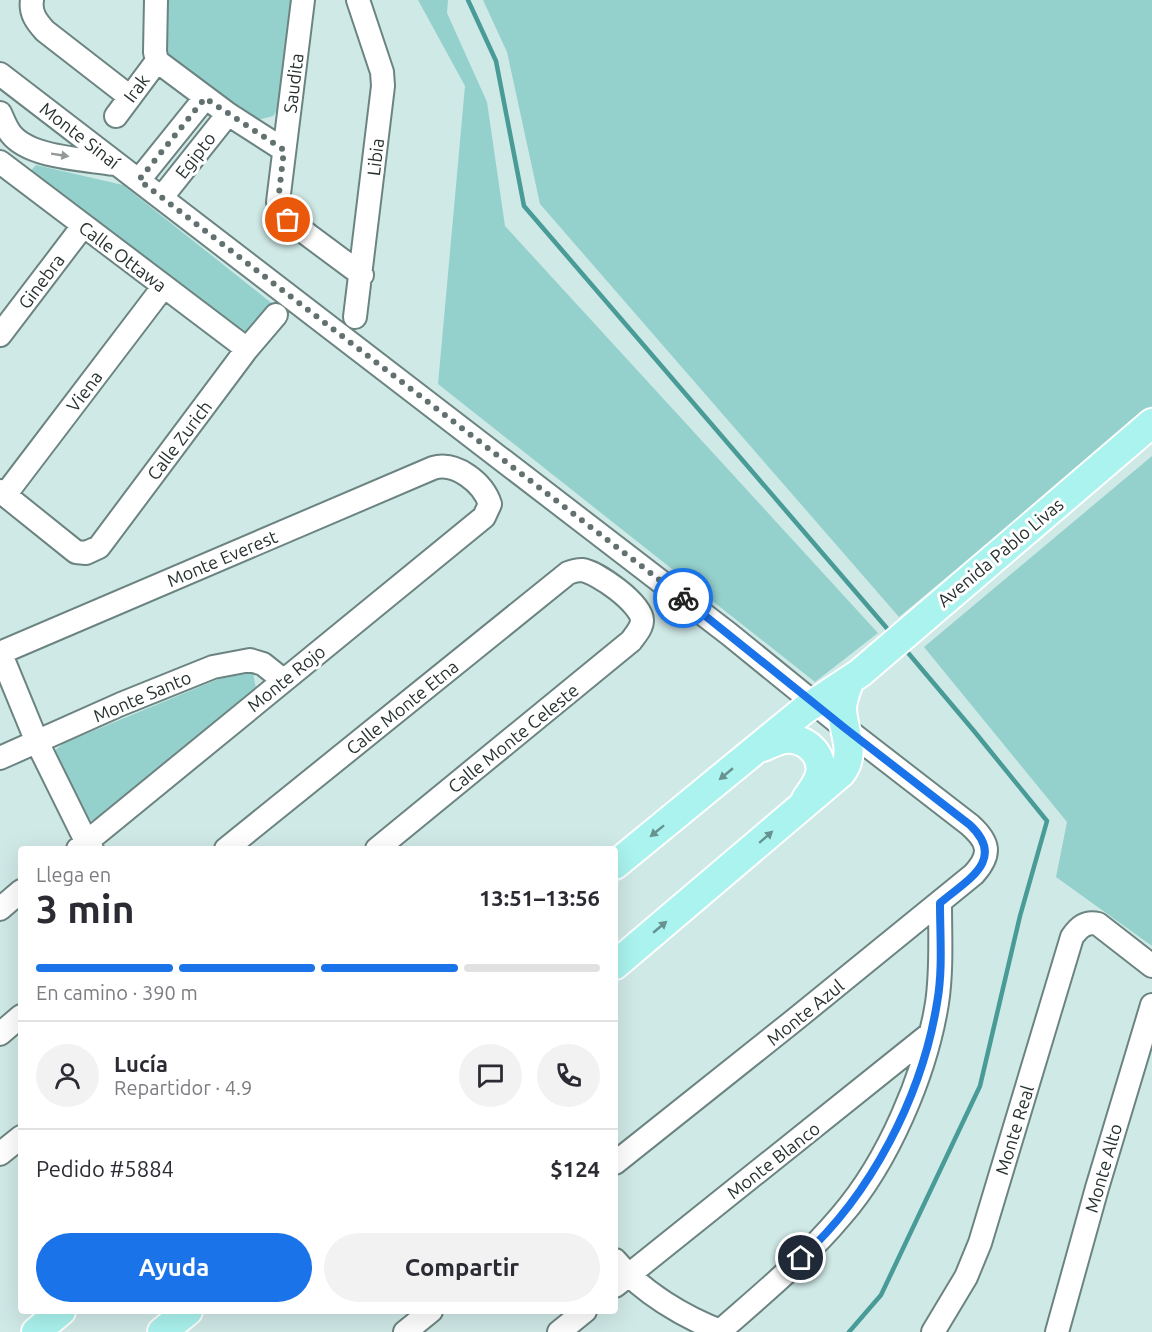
<!DOCTYPE html>
<html lang="es">
<meta charset="utf-8">
<style>
:root{--surface:#fff;--page:#f2f2f3;--text:#2b2b33;--muted:#7c7c81;--line:#e1e1e2;--accent:#1a73e8}
body{margin:0;font-family:Ubuntu,sans-serif;background:var(--page);color:var(--text);height:100vh;display:flex;flex-direction:column;font-size:22px;white-space:nowrap}
*{box-sizing:border-box;margin:0}
p{font-size:20px;color:var(--muted)}
.icon{flex:none;width:33px;height:33px;fill:none;stroke:currentColor;stroke-width:2;stroke-linecap:round;stroke-linejoin:round}
.map{position:relative;flex:1;overflow:hidden}
.sheet{position:absolute;left:18px;top:846px;width:600px;height:468px;display:flex;flex-direction:column;background:var(--surface);border-radius:6px;box-shadow:0 6px 24px #0002}
.sheet>*{flex:none}
.pin{position:absolute;display:grid;place-items:center;width:51px;height:51px;color:#fff;margin:-26px;border:3px solid #fff;border-radius:50%;box-shadow:0 2px 6px #0007}
.courier{position:absolute;display:grid;place-items:center;width:60px;height:60px;margin:-30px;border:4px solid #1a73e8;border-radius:50%;background:#fff;color:#222;box-shadow:0 2px 8px #0007}
.headline em{font-style:normal;font-weight:600}
.headline div{display:flex;flex-direction:column-reverse}
.headline{display:flex;align-items:center;justify-content:space-between;height:102px;padding:0 18px}
h1{font-size:39px;font-weight:600;line-height:45px}
.bar{display:grid;grid-template-columns:repeat(4,1fr);gap:9px 6px;align-content:center;height:72px;padding:0 18px}
.bar i{height:8px;border-radius:4px;background:var(--line)}
.bar .active{background:var(--accent)}
.bar p{grid-column:span 4}
.line{display:flex;align-items:center;gap:15px;padding:0 18px;border-top:2px solid var(--line)}
.line div{flex:1}
.round{display:grid;place-items:center;flex:none;width:63px;height:63px;border-radius:32px;background:var(--page)}
.primary-button{display:flex;gap:12px;margin-top:auto;padding:12px 18px}
.primary-button a{flex:1;height:69px;border-radius:36px;background:var(--accent);color:#fff;font-size:24px;font-weight:600;line-height:69px;text-align:center}
.primary-button a+a{background:var(--page);color:var(--text)}
.map>svg:first-child{display:block}
</style>
<div class="map">
<svg width="1152" height="1332" viewBox="0 0 1152 1332">
<rect width="100%" height="100%" fill="#cfe9e7"/>
<path fill="#95d1cc" d="M161 0H294L282 104 273 116 254 121 164 53Z
M418 0H448L447 13 487 102 505 226 878 633 815 682 438 384 465 86Z
M483 0H1152V406L899 617 540 204 507 52Z
M36 165 123 185 274 305 245 338 28 174Z
M1152 456V946L1056 877 1067 822 924 647Z
M253 673 256 689 100 821 86 820 54 751 64 743 221 678Z"/>
<g fill="none" stroke-linecap="round" stroke-linejoin="round">
<path stroke="#489b96" stroke-width="4.5" d="M468 0 496 61 524 206 891 633
M849 1332 881 1295 980 1086 1020 916 1047 821 974 731 904 648"/>
<defs>
<path id="minor" d="M32 0C30 13 36 21 45 31L130 97
M156 0 155 52 157 61
M303 0 278 202 280 209 288 220 362 275
M157 61 228 114 284 150
M0 74 729 634 846 729 970 825C989 842 992 854 974 874L792 1022 615 1163
M0 113C3 119 6 128 11 134 30 158 84 159 114 164
M116 116 157 61
M0 162 247 349
M139 180 205 98
M162 197 228 114
M355 317 383 86 382 72 358 0
M0 335 83 226
M0 491 76 552 86 553 99 547 247 349 276 315
M5 495 164 286
M0 652 37 742 87 843 92 849
M0 653 433 468C456 461 483 483 490 504L484 517 78 849
M0 758 121 704 213 667 250 660 263 664 283 680
M226 849 568 573C573 571 576 570 582 570 597 572 641 603 642 620 642 628 636 634 631 641L377 849
M0 909 21 891
M0 1034 21 1016
M0 1154 21 1137
M615 1260C642 1292 683 1317 723 1332
M615 1286 931 1033
M405 1332 431 1311
M559 1332 585 1311
M719 1332C761 1295 805 1259 841 1216 888 1162 926 1073 937 1003 942 970 940 936 940 903
M933 1332 966 1277 980 1243 1072 937C1079 927 1086 921 1098 924L1152 966
M1057 1332 1097 1188 1152 1005"/>
<path id="major" d="M763 747C770 744 778 740 785 739 805 737 824 754 820 774 818 783 811 792 806 799
M615 865 804 710 860 673 1152 423
M615 965 841 773C857 753 843 732 842 709 842 700 846 691 849 682
M36 1332 61 1311
M162 1332 188 1311"/>
</defs>
<use href="#minor" stroke="#6c8481" stroke-width="26"/>
<use href="#major" stroke="#fff" stroke-width="32"/>
<use href="#minor" stroke="#fff" stroke-width="22"/>
<use href="#major" stroke="#aaf3ee" stroke-width="28"/>
</g>
<defs><path id="oneway-solid" d="M-6-.8H1V-3.2L6.5 0L1 3.2V.8H-6Z" transform="scale(1.5)"/></defs>
<use fill="#939898" href="#oneway-solid" transform="translate(60 155) rotate(9)"/>
<g fill="#68928f">
<use href="#oneway-solid" transform="translate(726 774) rotate(140)"/>
<use href="#oneway-solid" transform="translate(657 831) rotate(141)"/>
<use href="#oneway-solid" transform="translate(766 837) rotate(-41)"/>
<use href="#oneway-solid" transform="translate(660 927) rotate(-40)"/>
</g>
<g fill="none" stroke-linecap="round" stroke-linejoin="round">
<path stroke="#627170" stroke-width="6" stroke-dasharray="0 10.8" d="M288 220 280 209 278 202 284 150 205 98 139 180 683 598"/>
<path stroke="#1a73e8" stroke-width="8" d="M683 598 846 729 970 825C1007 860 967 880 940 903 940 936 943 971 937 1003 922 1096 871 1195 801 1258"/>
</g>
<g text-anchor="middle" dominant-baseline="central" stroke-width="6" stroke-linejoin="round" paint-order="stroke">
<g font-size="18" fill="#273130" stroke="#fff">
<text transform="translate(293 83) rotate(-83)">Saudita</text>
<text transform="translate(136 88) rotate(-53)">Irak</text>
<text transform="translate(80 135) rotate(38)">Monte Sinaí</text>
<text transform="translate(195 155) rotate(-52)">Egipto</text>
<text transform="translate(375 157) rotate(-83)">Libia</text>
<text transform="translate(123 256) rotate(37)">Calle Ottawa</text>
<text transform="translate(41 281) rotate(-53)">Ginebra</text>
<text transform="translate(84 391) rotate(-53)">Viena</text>
<text transform="translate(179 440) rotate(-53)">Calle Zurich</text>
<text transform="translate(1000 552) rotate(-40)">Avenida Pablo Livas</text>
<text transform="translate(222 558) rotate(-23)">Monte Everest</text>
<text transform="translate(286 678) rotate(-39)">Monte Rojo</text>
<text transform="translate(142 696) rotate(-23)">Monte Santo</text>
<text transform="translate(402 707) rotate(-39)">Calle Monte Etna</text>
<text transform="translate(513 738) rotate(-39)">Calle Monte Celeste</text>
<text transform="translate(805 1012) rotate(-39)">Monte Azul</text>
<text transform="translate(1014 1130) rotate(-73)">Monte Real</text>
<text transform="translate(773 1160) rotate(-38)">Monte Blanco</text>
<text transform="translate(1103 1168) rotate(-74)">Monte Alto</text>
</g>
</g>
</svg>
<div class="pin" style="left:288px;top:220px;background:#ea580c"><svg class="icon" aria-label="bag" viewBox="0 0 24 24"><path d="M5 8h14l-1 12H6zM9 8a3 3 0 0 1 6 0"/></svg></div>
<div class="pin" style="left:801px;top:1258px;background:#1f2937"><svg class="icon" aria-label="home" viewBox="0 0 24 24"><path d="M3 11l9-7 9 7M6 9v11h12V9"/></svg></div>
<div class="courier" style="left:683px;top:598px"><svg class="icon" aria-label="bike" viewBox="0 0 24 24"><circle cx="6" cy="16" r="4"/><circle cx="18" cy="16" r="4"/><path d="M6 16l4-8h5l3 8M10 8l3 8H6M13 5h3"/></svg></div>
<section class="sheet">
<div class="headline"><div><h1>3 min</h1><p>Llega en</p></div><em>13:51–13:56</em></div>
<div class="bar"><i class="active"></i><i class="active"></i><i class="active"></i><i></i><p>En camino · 390 m</p></div>
<div class="line" style="height:108px"><a class="round"><svg class="icon" aria-label="person" viewBox="0 0 24 24"><circle cx="12" cy="8" r="4"/><path d="M4 21q1-7 8-7t8 7"/></svg></a><div><b>Lucía</b><p>Repartidor · 4.9</p></div><a class="round"><svg class="icon" aria-label="chat" viewBox="0 0 24 24"><path d="M4 5h16v11H9l-5 4z"/></svg></a><a class="round"><svg class="icon" aria-label="phone" viewBox="0 0 24 24"><path d="M5 4h4l2 5-3 2q2 4 5 5l2-3 5 2v4C11 20 4 13 5 4z"/></svg></a></div>
<div class="line" style="height:78px"><div>Pedido #5884</div><b>$124</b></div>
<div class="primary-button"><a>Ayuda</a><a>Compartir</a></div>
</section>
</div>
